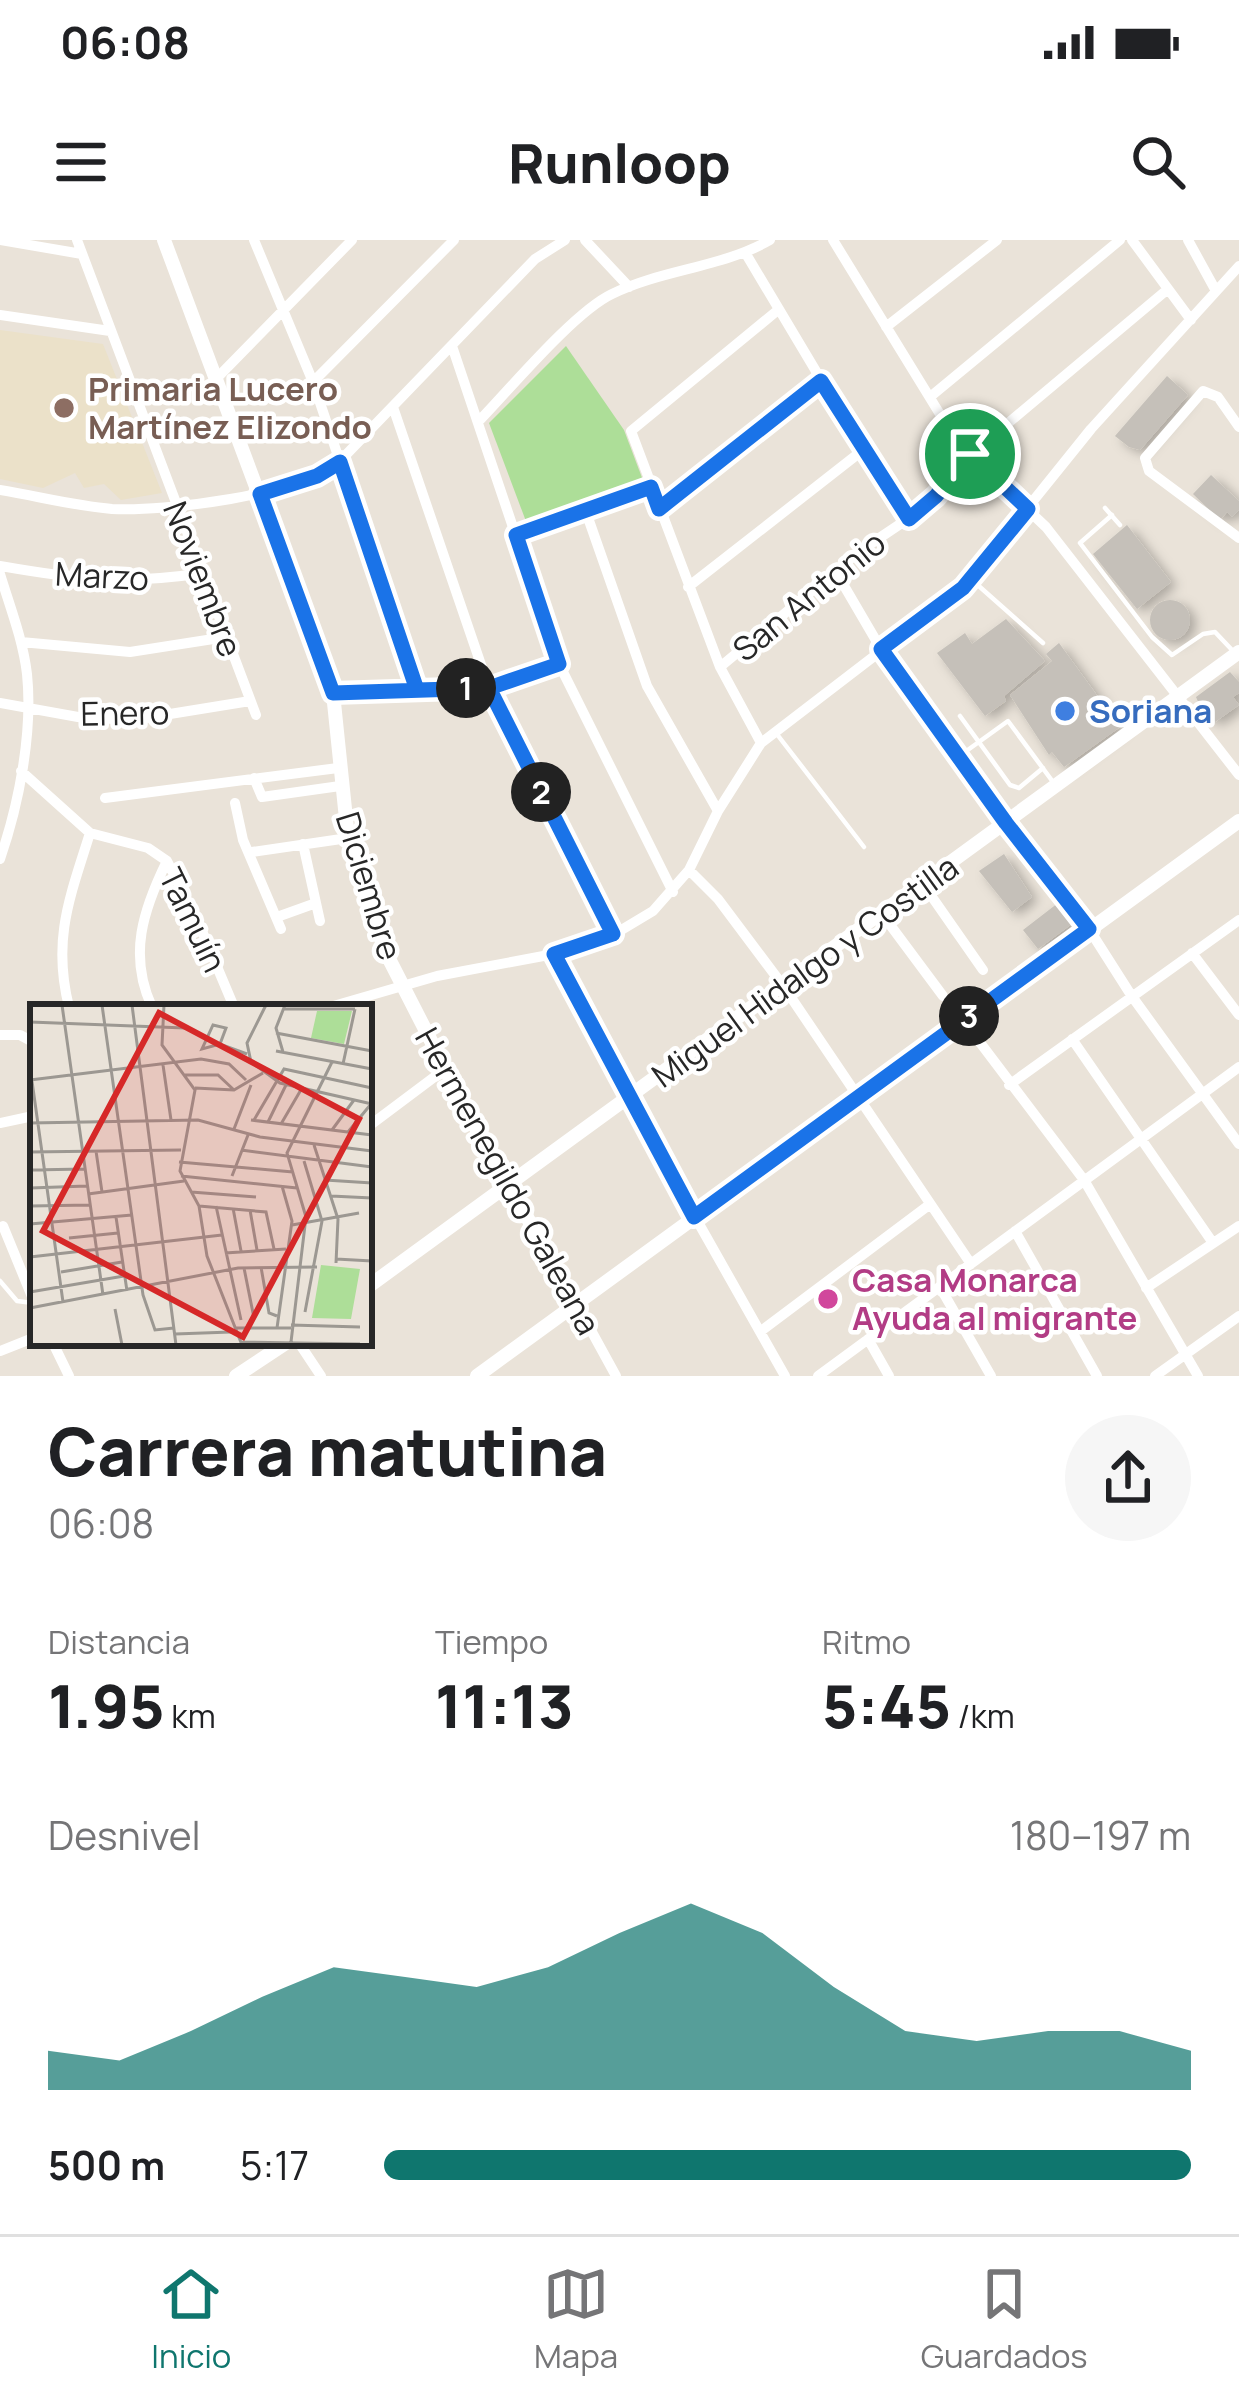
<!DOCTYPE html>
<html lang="es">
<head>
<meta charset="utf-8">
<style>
  body { margin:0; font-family:Manrope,sans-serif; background:#f6f6f6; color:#202124; height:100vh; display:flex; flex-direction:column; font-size:45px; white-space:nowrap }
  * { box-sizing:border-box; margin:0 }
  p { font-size:39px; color:#757577 }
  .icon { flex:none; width:66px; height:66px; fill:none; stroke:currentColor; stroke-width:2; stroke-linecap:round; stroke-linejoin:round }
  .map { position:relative; height:1136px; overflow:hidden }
  .side { display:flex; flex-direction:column; background:#fff; flex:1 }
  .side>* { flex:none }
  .pin { position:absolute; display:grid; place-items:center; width:102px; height:102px; color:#fff; margin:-51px; border:6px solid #fff; border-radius:50%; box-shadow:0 3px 12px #0007 }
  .km { position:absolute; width:60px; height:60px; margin:-30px; border-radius:50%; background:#222; color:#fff; font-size:33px; line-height:60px; text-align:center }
  .round { display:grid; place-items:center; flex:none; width:126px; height:126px; border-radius:63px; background:#f6f6f6 }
  .headline { display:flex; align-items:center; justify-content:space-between; height:204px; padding:0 48px }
  h1 { font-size:66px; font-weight:800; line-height:90px }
  .stats { display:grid; grid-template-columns:repeat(3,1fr); gap:18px; height:204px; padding:12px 48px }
  .stats div { display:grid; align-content:center }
  .stats b { font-size:60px; font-weight:800 }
  .stats small { font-size:33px; font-weight:400 }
  .stats p { font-size:33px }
  .chart { height:336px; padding:24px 48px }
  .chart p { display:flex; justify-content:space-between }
  .chart svg { width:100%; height:216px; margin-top:12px; fill:#0f766e; opacity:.7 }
  ul { padding:0 48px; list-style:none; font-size:39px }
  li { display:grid; grid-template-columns:192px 144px 1fr; align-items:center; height:90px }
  li i { height:30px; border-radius:15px; background:#0f766e }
  .status { display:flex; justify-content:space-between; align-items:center; height:84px; padding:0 60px; background:#fff; direction:ltr }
  .status svg { height:33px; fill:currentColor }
  header { display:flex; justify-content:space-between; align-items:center; height:156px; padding:0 48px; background:#fff; font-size:54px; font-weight:800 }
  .dock { display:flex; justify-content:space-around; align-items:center; height:168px; border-top:3px solid #e0e0e0; background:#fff; font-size:33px; color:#757577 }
  .dock a { display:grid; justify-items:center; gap:6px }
  .dock .active { color:#0f766e }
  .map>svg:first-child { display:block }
  .education { fill:#ebe1c9 }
  .green { fill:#adde98 }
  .building { fill:#c5c0b9; filter:url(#shadow) }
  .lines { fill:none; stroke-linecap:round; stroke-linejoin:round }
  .lane { stroke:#fff; stroke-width:4.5 }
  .street { stroke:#fff; stroke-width:10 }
  .secondary { stroke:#fff; stroke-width:14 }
  .route-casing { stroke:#fff; stroke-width:24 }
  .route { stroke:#1a73e8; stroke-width:15 }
  .education-dot { fill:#8d6e63; stroke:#fff; stroke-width:4.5 }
  .shop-dot { fill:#3f7fe0; stroke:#fff; stroke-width:4.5 }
  .hotel-dot { fill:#d1479c; stroke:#fff; stroke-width:4.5 }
  .labels { text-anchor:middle; stroke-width:9; stroke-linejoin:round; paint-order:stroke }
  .education-label { font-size:33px; font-weight:bold; fill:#785e54; stroke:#fff; text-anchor:start }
  .street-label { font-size:33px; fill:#272727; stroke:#fff }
  .shop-label { font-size:33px; font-weight:bold; fill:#366cbe; stroke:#fff; text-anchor:start }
  .hotel-label { font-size:33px; font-weight:bold; fill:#b23c85; stroke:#fff; text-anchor:start }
  .inset-road { fill:none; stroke:#9c9892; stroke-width:3 }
  .view { fill:#d62828; fill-opacity:0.15; stroke:#d62828; stroke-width:6 }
  .inset-edge { fill:none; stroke:#272727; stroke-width:6 }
</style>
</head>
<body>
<div class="status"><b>06:08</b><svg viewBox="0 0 49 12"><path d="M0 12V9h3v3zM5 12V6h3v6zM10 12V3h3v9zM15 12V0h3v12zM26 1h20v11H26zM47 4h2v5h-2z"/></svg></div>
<header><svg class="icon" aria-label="menu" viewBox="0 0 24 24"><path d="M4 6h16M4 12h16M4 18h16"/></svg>Runloop<svg class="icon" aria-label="search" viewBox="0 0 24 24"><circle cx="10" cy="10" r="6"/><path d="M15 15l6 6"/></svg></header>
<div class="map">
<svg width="1239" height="1136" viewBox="0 0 1239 1136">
  <defs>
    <filter id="shadow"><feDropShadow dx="6" dy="4" stdDeviation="6" flood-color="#0004"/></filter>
  </defs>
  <rect width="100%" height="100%" fill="#eae3d9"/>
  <path class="education" d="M 0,90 L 103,104 L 162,253 L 121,260 L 104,244 L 84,248 L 75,233 L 43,248 L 0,239 Z"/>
  <path class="green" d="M 566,106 L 624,190 L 644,243 L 527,284 L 489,183 Z"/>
  <path class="building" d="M 1167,136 L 1188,155 L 1140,210 L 1129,207 L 1115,196 Z
    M 1211,235 L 1239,261 L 1239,270 L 1232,277 L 1227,272 L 1220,280 L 1193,254 Z
    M 1127,285 L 1171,342 L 1137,369 L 1093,314 Z
    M1150 380a20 20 0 1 1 40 0a20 20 0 1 1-40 0Z
    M 1006,379 L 1045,421 L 1004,456 L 1006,461 L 985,476 L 937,413 L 965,393 L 972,404 Z
    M 1059,403 L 1120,487 L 1064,527 L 1052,512 L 1049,515 L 1010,455 L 1052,421 L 1046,414 Z
    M 1230,432 L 1239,442 L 1239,453 L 1233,457 L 1239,465 L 1215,482 L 1209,475 L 1205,478 L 1196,457 Z
    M 1004,614 L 1032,657 L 1012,672 L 979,631 Z
    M 1058,663 L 1073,683 L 1038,709 L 1023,690 Z"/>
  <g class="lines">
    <path class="lane" d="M 1105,268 L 1120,285
      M 1112,275 L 1080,303 L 1152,397 L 1172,415 L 1203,394 L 1215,392 L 1233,411
      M 972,340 L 1043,403
      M 960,476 L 1010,545 L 1019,548 L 1043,528
      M 776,493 L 864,607
      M 958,517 L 1008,481 L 1053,542
      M 0,1041 L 17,1061 L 33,1063"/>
    <path class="street" d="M 0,0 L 82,14
      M 77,0 L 256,475
      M 254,0 L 313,142 L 417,450
      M 585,0 L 629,47
      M 833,0 L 946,184 L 970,215 L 1046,287 L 1239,535
      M 1132,0 L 1191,80
      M 1188,0 L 1216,51
      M 746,14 L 863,210 L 909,279
      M 0,75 L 110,91
      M 886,87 L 997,0
      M 452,106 L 559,424 L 673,652
      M 216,139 L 352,0
      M 313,142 L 454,0
      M 930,157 L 1120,0
      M 393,167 L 489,448 L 613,695
      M 478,182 C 510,149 574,72 612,54 C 663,29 721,28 770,0
      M 1239,187 L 1218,157 L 1203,151 L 1145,218 L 1149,231 L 1239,298
      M 0,250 C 37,256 75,266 112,269 C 164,272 300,255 339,222 L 535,19 L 565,0
      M 659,270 L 821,141
      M 586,272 L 647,446 L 718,571
      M 516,294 L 651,247
      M 0,326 C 80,340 122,345 204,333
      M 836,332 L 881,409 L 1006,583 L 1082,678 L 1131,755 L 1239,904
      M 0,334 C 10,367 23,400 27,434 C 33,492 19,564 0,619
      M 688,347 L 863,210
      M 21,402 L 130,412 L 226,397
      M 720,427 L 860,311 L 924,268 L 970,215 L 1168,49
      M 333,453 L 489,448 L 559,424
      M 0,463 L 78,477 L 133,480 L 250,461
      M 761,503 L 720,427 L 631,191 L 778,70
      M 21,531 L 90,593 L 148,608 L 167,621 L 199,684 L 234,767
      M 254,538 L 262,557 L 340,546
      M 105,558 L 338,528
      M 235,563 L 243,600 L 281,689
      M 303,604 L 320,681
      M 252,612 L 348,598
      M 689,630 L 718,659 L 784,747 L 971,1024
      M 923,644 L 983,730
      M 882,674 L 943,756
      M 277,677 L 316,663
      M 1192,713 L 1239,775
      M 554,714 L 629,860 L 785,1136
      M 69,767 C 52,699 70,657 90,593
      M 152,767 C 128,715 143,670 167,621
      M 330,767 L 437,736 L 554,714 L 613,695 L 653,671 L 689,630 L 718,571 L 761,503 L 963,348 L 1091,189 L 1239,26
      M 963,780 L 1084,940 L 1198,1136
      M 0,795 L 20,795 L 33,802
      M 1072,799 L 1213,1003
      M 1009,845 L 1239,680
      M 0,883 L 33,876
      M 369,886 L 445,829
      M 3,986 L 33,1059
      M 1015,991 L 1097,1136
      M 940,1047 L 991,1136
      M 1146,1048 L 1239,986
      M 576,1063 L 616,1136
      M 761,1091 L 929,965
      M 868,1099 L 889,1136
      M 53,1103 L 69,1136
      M 299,1103 L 321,1136
      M 0,1111 L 33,1098
      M 818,1136 L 1239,827
      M 1155,1136 L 1239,1076"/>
    <path class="secondary" d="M 164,0 L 333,453 L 348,598 L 385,711 L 472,881 L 576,1063
      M 369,1046 L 1239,412
      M 236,1136 L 286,1103
      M 477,1136 L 1239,581"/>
  </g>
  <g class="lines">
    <g class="route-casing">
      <path id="route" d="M 970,214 L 936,256 L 909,279 L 821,141 L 659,269 L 651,247 L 516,295 L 559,424 L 489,448 L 417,450 L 340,222 L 317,236 L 260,254 L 333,453 L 489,448 L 613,694 L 554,714 L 694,977 L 1089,689 L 1006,583 L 881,409 L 963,348 L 1028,269 L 970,214"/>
    </g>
    <use href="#route" class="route"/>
  </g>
  <circle class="education-dot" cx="64" cy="168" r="12"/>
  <circle class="shop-dot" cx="1065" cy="471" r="12"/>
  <circle class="hotel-dot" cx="828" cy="1059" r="12"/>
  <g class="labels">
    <g class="education-label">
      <text x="88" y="161">Primaria Lucero<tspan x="88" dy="38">Martínez Elizondo</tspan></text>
    </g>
    <g class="street-label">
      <text transform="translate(102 336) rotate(3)" y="12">Marzo</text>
      <text transform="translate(203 339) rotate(69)" y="12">Noviembre</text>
      <text transform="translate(809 356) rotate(-39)" y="12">San Antonio</text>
      <text transform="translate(125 473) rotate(-1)" y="12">Enero</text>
      <text transform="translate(369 646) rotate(73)" y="12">Diciembre</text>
      <text transform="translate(193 680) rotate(64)" y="12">Tamuín</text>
      <text transform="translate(805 731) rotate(-36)" y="12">Miguel Hidalgo y Costilla</text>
      <text transform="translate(508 941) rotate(61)" y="12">Hermenegildo Galeana</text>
    </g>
    <g class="shop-label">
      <text x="1089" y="483">Soriana</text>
    </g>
    <g class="hotel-label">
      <text x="852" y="1052">Casa Monarca<tspan x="852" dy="38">Ayuda al migrante</tspan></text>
    </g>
  </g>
  <g transform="translate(30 764)">
    <rect width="342" height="342" fill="#eae3d9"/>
    <path d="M 287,7 L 322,7 L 314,40 L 281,34 ZM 291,261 L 330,265 L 321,315 L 282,314 Z" fill="#adde98"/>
    <path class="inset-road" d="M 32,1 L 73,291M 72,1 L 113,291 L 125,326 L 144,324M 102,1 L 146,341M 134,1 L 132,41 L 165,86 L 150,167 L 169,202 L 177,252 L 212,341M 236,1 L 217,39 L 221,58 L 250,79 L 342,100M 254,5 L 325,5M 0,18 L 155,24M 246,29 L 342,47M 190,40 L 196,24 L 183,21 L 172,45 L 190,40 L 217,50M 246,47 L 342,65M 253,48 L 246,24 L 255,1M 313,60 L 325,5M 133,61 L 141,116M 0,63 L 33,298M 155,71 L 188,71 L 204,86M 0,76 L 171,55 L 199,60 L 216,76M 165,84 L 204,86 L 233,69M 221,116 L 342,131M 224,116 L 254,65 L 342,84M 238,118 L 256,81M 0,119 L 168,116 L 230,133 L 342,147M 251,120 L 272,84M 204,125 L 221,81M 302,126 L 324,96M 318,128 L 341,100M 284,141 L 308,215 L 306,259M 211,146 L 342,163M 66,147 L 72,188M 0,148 L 151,146M 274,157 L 292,217 L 275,308M 149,158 L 263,168M 0,166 L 55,165M 151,172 L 267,184M 202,172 L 218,131M 295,176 L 342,179M 0,184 L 57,182M 161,188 L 226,193M 58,190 L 154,177M 301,192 L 342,194M 0,202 L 60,201M 169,202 L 236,208 L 244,245M 186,202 L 211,316M 203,204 L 211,247M 220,206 L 227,246M 86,213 L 97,287M 0,220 L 102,211M 262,221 L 329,209M 39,234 L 88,229M 195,249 L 256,245M 0,253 L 192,231M 306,255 L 342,257M 231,263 L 239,309 L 247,312M 214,264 L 224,314M 31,268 L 92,258M 0,288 L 94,272M 0,304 L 208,264 L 287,263M 85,305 L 92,341M 261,321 L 330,323M 206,324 L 261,324M 247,324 L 262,217 L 252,182M 145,330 L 201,328M 211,338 L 330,340M 261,338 L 276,213 L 257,149 L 302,58"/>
    <path class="view" d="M 129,9 L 329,115 L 213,333 L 13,227 Z"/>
    <rect width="342" height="342" class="inset-edge"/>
  </g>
</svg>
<div class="pin" style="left:970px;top:214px;background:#1e9e55"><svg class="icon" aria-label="arrive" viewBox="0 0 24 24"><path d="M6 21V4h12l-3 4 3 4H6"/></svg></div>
<b class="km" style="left:466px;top:448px">1</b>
<b class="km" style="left:541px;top:552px">2</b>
<b class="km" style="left:969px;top:776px">3</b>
</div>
<section class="side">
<div class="headline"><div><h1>Carrera matutina</h1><p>06:08</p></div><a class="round"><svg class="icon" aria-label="share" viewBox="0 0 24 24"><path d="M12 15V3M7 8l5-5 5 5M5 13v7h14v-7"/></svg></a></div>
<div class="stats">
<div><p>Distancia</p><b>1.95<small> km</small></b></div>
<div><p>Tiempo</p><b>11:13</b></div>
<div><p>Ritmo</p><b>5:45<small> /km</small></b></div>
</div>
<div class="chart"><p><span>Desnivel</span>180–197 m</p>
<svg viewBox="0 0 160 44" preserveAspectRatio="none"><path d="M0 44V36L10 38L20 32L30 25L40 19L50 21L60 23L70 19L80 12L90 6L100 12L110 23L120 32L130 34L140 32L150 32L160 36V44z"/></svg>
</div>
<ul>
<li><b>500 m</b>5:17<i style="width:100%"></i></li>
</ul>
</section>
<nav class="dock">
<a class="active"><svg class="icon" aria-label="home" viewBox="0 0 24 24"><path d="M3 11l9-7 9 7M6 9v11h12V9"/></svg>Inicio</a>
<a><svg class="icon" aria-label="map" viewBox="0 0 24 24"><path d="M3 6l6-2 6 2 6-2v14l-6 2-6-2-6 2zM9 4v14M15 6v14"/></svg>Mapa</a>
<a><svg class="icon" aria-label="saved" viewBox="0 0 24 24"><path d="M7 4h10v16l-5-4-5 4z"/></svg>Guardados</a>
</nav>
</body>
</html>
